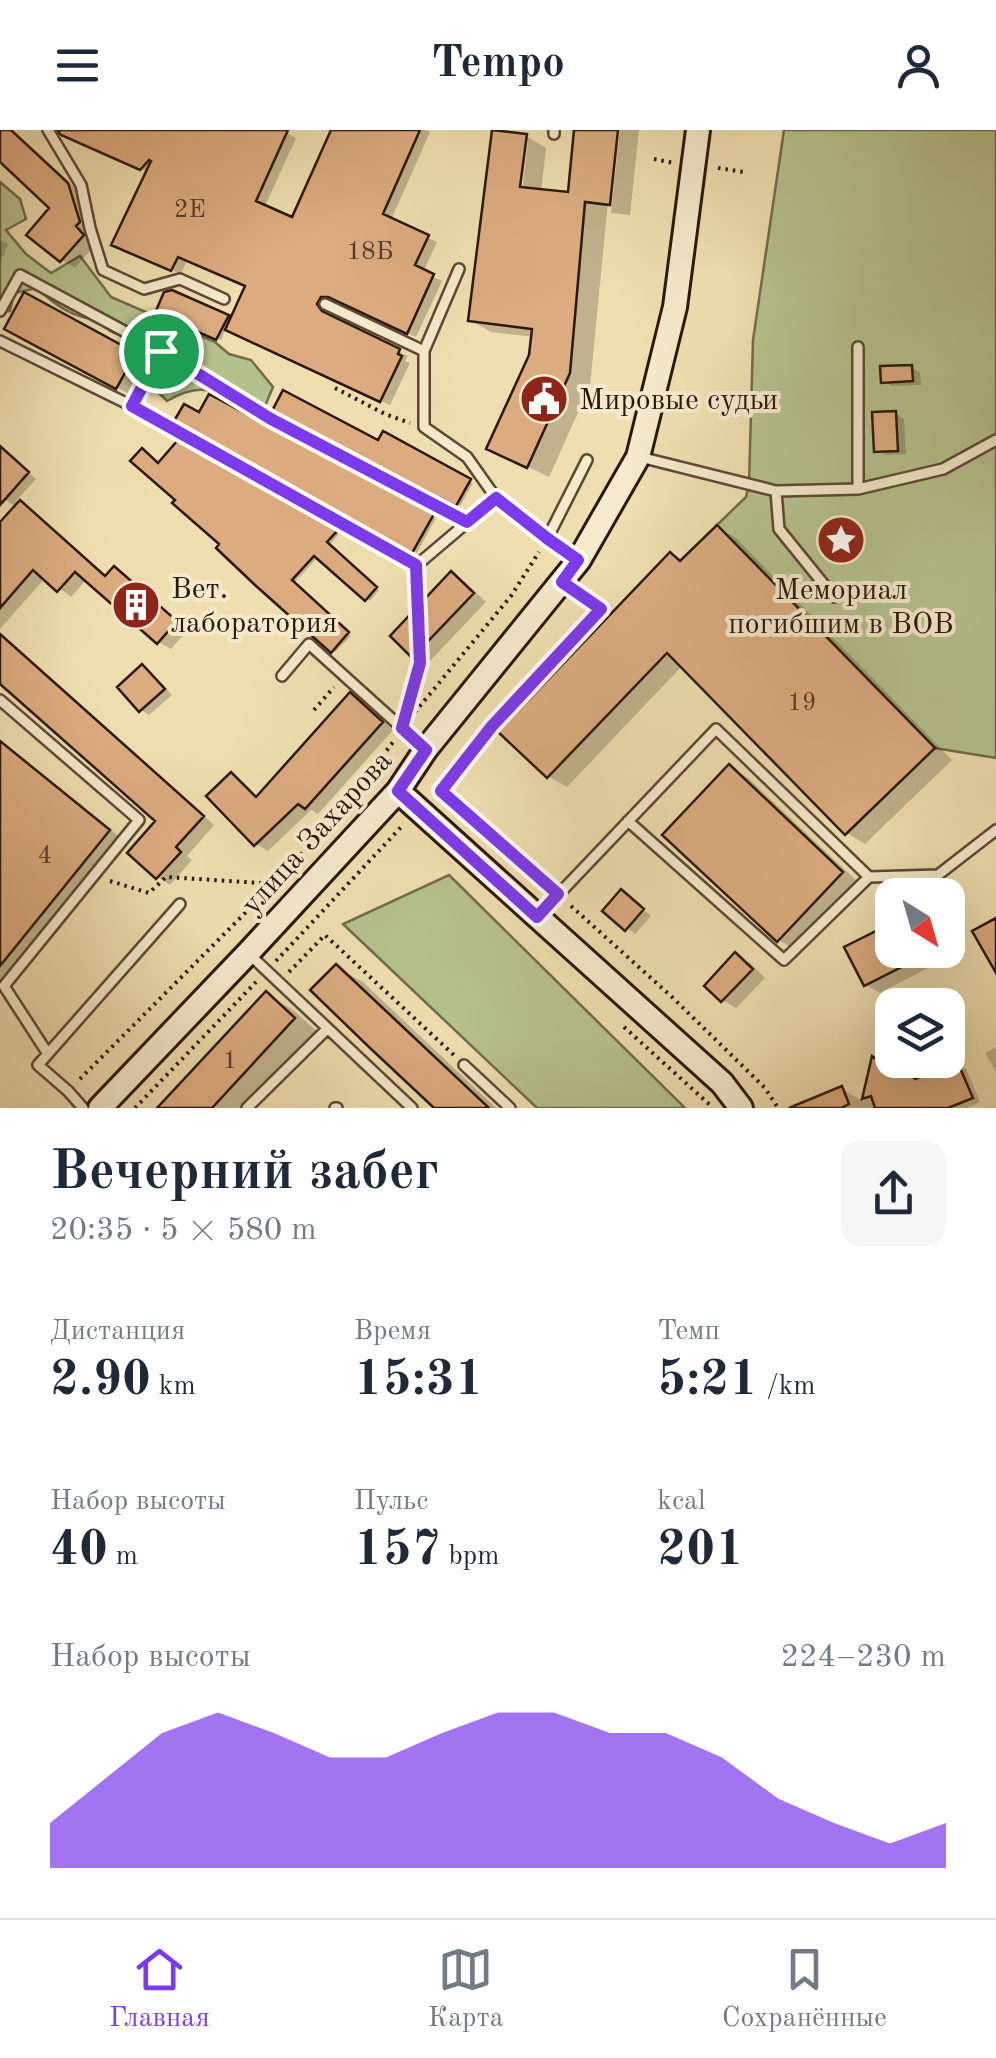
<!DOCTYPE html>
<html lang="ru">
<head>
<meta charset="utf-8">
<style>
  body { margin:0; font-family:"Old Standard TT",serif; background:#f6f6f7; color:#1f2937; height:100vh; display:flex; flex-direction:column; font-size:38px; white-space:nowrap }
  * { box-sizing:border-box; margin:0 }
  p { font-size:32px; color:#747a83 }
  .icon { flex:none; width:55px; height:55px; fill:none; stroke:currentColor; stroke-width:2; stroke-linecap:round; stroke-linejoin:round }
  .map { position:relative; height:978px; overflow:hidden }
  .details { display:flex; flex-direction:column; background:#fff; flex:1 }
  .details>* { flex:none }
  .needle { width:65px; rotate:143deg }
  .buttons { position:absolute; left:875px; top:748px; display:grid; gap:20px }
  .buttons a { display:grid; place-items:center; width:90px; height:90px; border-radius:20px; background:#fff; box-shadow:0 10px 40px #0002; font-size:50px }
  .pin { position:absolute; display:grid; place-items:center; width:85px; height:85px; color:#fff; margin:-42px; border:5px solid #fff; border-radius:50%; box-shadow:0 2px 10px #0007 }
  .round { display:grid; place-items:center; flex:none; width:105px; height:105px; border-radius:20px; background:#f6f6f7 }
  .head { display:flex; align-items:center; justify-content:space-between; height:170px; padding:0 50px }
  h1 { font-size:55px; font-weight:700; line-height:75px }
  .stats { display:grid; grid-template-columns:repeat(3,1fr); gap:15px; height:170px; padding:10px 50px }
  .stats div { display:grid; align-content:center }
  .stats b { font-size:50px; font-weight:700 }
  .stats small { font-size:28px; font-weight:400 }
  .stats p { font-size:28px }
  .chart { height:280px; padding:20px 50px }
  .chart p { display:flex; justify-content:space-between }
  .chart svg { width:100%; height:180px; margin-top:10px; fill:#7c3aed; opacity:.7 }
  header { display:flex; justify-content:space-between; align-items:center; height:130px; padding:0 50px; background:#fff; font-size:45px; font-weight:700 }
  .dock { display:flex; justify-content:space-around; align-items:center; height:140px; border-top:2px solid #e0e1e3; background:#fff; font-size:28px; color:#747a83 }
  .dock a { display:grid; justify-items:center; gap:5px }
  .dock .active { color:#7c3aed }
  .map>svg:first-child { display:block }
  .green { fill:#b6c28d; stroke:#706c4c; stroke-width:2.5 }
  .shadow { fill:#0003; fill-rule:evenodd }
  .building { fill:#dcac80; stroke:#2a160a; stroke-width:2.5 }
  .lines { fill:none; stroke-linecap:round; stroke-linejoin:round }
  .lane-casing { stroke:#5b4834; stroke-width:14 }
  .secondary-casing { stroke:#2a160a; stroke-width:28 }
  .path { stroke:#2a160a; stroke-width:4; stroke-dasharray:2.5 5; stroke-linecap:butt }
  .lane { stroke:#f5eacc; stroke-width:9 }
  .secondary { stroke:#f5eacc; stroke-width:22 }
  .route-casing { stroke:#fff; stroke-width:20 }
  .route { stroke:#7c3aed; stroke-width:12 }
  .labels { text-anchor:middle; stroke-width:8; stroke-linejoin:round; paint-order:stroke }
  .number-label { font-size:25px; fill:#563c28 }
  .poi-label { font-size:30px; fill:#2a160a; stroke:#f5eacc; text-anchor:start }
  .street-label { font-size:30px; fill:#2a160a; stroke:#f5eacc }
</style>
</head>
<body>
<header><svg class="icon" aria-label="menu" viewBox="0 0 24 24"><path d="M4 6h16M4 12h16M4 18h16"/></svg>Tempo<svg class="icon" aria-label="person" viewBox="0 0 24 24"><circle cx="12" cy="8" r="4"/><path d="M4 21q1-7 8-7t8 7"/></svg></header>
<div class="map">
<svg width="996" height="978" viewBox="0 0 996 978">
  <rect width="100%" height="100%" fill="#efdfb0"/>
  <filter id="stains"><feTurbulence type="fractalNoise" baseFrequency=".002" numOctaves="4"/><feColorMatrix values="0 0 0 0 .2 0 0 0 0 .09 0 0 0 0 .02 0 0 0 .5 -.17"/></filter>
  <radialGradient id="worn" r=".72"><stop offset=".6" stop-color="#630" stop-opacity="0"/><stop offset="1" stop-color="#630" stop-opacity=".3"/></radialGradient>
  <path class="green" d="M 784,0 L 996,0 L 996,628 L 935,618 L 717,395 L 746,367 L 749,354 L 753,210 Z
    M 0,52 L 20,69 L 26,89 L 6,100 L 26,124 L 51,143 L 80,126 L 111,167 L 215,212 L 229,224 L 251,230 L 273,257 L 260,288 C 224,267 208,246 167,271 L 160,264 L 134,211 L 110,201 L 100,190 C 74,189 55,175 37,158 L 14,163 L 10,181 L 0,182 Z
    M 449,745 L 685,978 L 537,978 L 343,794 Z"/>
  <path class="shadow" d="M 0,0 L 13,0 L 81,63 L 96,114 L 75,138 L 62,130 L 30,104 L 52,78 L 0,29 Z
    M 78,0 L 281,0 L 296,8 L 264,78 L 293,91 L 334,0 L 426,0 L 430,2 L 391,90 L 437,112 L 423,142 L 442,151 L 416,207 L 340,170 L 331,171 L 326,177 L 326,185 L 408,226 L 405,231 L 410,233 L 390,275 L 227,197 L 221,210 L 158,182 L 228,187 L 232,190 L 247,156 L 187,130 L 181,144 L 123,119 L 148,42 L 83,14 Z
    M 577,0 L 615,0 L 590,256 L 549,347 L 490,318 L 531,225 L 534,207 L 491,202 L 470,190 L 494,2 L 526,6 L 546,18 L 541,62 L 570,65 ZM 523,12 L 528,12 L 521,69 L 516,69 Z
    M 620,0 L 639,0 L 630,85 L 611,83 Z
    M 0,110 L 8,114 L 0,133 Z
    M 25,166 L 148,233 L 131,265 L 7,198 Z
    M 912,238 L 920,243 L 921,255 L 892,256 L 884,251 Z
    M 210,267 L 436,388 L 417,423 L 178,290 L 200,286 Z
    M 275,280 L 379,314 L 384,305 L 473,353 L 460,376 Z
    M 896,284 L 904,289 L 906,324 L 886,325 L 877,320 Z
    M 177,314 L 339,404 L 329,416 L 379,460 L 370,471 L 319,426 L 294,453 L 351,506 L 335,522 L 178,370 L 159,335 Z
    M 5,323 L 36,349 L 16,371 L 33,380 L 107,447 L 114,439 L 127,446 L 188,500 L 171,519 L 159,512 L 87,449 L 71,467 L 45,448 L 0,499 L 0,413 L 17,378 L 0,366 L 0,329 Z
    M 717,398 L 736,408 L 952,630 L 865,714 L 847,703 L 683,535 L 567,657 L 548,646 L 671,425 L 682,432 Z
    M 451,444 L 465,452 L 486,472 L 428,533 L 414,525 Z
    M 0,503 L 214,695 L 187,726 L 192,730 L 170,755 L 158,747 L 130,723 L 159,691 L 0,551 Z
    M 143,537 L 151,542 L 172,565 L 149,585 L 141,580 Z
    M 350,565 L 362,572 L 393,600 L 318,684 L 311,680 L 268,721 L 256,714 L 231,645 L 243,652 L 259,668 Z
    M 0,611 L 121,708 L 0,859 Z
    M 729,637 L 748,648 L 860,754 L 797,821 L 779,810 L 666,704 Z
    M 622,762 L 651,786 L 635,804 L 605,780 Z
    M 892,796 L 892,820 L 938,820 L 943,830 L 880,863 L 866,855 L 848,819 Z
    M 736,825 L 750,833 L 765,848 L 736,878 L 722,870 Z
    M 336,837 L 363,852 L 496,978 L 438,978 L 313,860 Z
    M 266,864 L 293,880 L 321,905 L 253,978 L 161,978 Z
    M 996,917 L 996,942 L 985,923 Z
    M 874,930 L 888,939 L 893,930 L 896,930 L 918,950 L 957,934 L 966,939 L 980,972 L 967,978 L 799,978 L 842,959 L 864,972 Z"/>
  <path class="building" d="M 0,0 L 11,0 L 68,53 L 80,92 L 76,96 L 84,105 L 60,132 L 26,105 L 49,78 L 0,32 Z
    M 57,0 L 288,0 L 256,71 L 292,87 L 331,0 L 420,0 L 383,84 L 429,105 L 415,135 L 434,144 L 407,204 L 328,167 L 321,167 L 317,174 L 322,181 L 400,219 L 398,224 L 402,226 L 380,272 L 225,200 L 245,156 L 178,127 L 171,141 L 111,115 L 151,31 L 149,30 L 140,40 L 61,5 Z
    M 492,0 L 527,4 L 520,57 L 568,62 L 574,0 L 618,0 L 610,75 L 585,72 L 570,243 L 527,338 L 486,319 L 529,225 L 532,199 L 468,191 Z
    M 172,160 L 229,185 L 216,210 L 155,183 L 164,162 Z
    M 24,162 L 136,223 L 116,259 L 4,199 Z
    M 912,235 L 913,251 L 881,253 L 880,236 Z
    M 283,260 L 378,310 L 383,301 L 471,349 L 456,376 L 272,281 Z
    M 209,264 L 434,384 L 412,423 L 174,291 L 184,274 L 199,282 Z
    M 896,281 L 898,321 L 874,322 L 872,282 Z
    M 177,311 L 338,400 L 327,412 L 377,457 L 365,471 L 314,426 L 292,450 L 349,502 L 331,523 L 255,455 L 216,418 L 219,414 L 172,373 L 175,370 L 130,331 L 142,318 L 158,333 Z
    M 0,316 L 29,342 L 0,375 Z
    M 20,370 L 105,446 L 114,436 L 177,491 L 157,514 L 75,442 L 57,462 L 33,440 L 0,478 L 0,392 Z
    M 717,395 L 935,618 L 845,705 L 667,523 L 547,648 L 498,602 L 670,422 L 680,431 Z
    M 451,441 L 474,463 L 412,528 L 390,506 Z
    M 0,504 L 204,686 L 176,717 L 181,722 L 156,749 L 127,723 L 155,691 L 0,554 Z
    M 142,534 L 165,559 L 139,582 L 117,557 Z
    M 350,562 L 383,592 L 305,679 L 298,674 L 254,716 L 206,666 L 231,642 L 256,667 Z
    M 0,611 L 110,700 L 0,836 Z
    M 729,634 L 843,742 L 777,812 L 662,705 Z
    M 621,759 L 644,779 L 625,801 L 602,781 Z
    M 996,788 L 996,843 L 972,801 Z
    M 892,793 L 892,820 L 935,820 L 864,856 L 844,817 Z
    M 735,822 L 753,839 L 721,872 L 704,856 Z
    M 336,834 L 489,978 L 434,978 L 370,918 L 310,860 Z
    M 266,861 L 295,888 L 212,978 L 157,978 Z
    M 892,925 L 892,930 L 897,930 L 915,949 L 957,931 L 973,968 L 948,978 L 875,978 L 871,966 L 862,969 L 872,926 L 886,937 Z
    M 842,956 L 849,974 L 841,978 L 789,978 Z"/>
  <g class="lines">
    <g class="lane-casing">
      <path id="lane" d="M 48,0 L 81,55 L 90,98 L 103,140 L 144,159 L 180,149 L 224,169
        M 554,4 L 554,0
        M 459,139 L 424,221 L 424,297 L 467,327 L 496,368
        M 325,174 L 424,221
        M 0,181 L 20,145 L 161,221 L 132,276 L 0,211
        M 271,289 L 467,392
        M 163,294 L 417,435 L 496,368 L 547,409 L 579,430
        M 640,327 L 776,361 L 858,359 L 943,339 L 996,310
        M 858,359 L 858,217
        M 776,361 L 779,399 L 834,467
        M 547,409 L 587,330
        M 564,454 L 601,479
        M 282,546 L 309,514 L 424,618
        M 0,570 L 139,690 L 4,856 L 48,924
        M 628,691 L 784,830 L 869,747
        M 539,785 L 716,599 L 869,747 L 938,745 L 996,700
        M 250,825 L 412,978
        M 464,935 L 510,978
        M 83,978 L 68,961 L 38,935 L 180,774
        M 247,978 L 327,899
        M 335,978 L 337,978"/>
    </g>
    <g class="secondary-casing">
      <path id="secondary" d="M 398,661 L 722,953 L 741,978
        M 100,978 L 248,823 L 398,661 L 426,619 L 579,430 L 638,327 L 675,177 L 698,0"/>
    </g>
    <path class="path" d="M 654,29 L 674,33
      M 718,38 L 744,42
      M 173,229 L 259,282
      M 335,258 L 385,284 L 410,293
      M 314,580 L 334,557
      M 406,584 L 420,533 L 417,450
      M 410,588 L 511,466 L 539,422
      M 110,751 L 149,763 L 166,747 L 261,753 L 271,757
      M 549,756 L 441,661 L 492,597 L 590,490
      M 571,776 L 672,867 L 765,958 L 778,978
      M 276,831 L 403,695
      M 289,842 L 325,805 L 456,927
      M 624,897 L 710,975
      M 80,949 L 271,757 L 341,682 L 393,612
      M 135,978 L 256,852"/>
    <use href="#lane" class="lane"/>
    <use href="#secondary" class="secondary"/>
  </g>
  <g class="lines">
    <g class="route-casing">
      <path id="route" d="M 161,221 L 271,289 L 467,392 L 496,368 L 548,409 L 578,430 L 562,452 L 601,479 L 492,596 L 441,661 L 558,764 L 537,787 L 398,661 L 426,620 L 402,598 L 420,533 L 416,435 L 132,276 Z"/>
    </g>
    <use href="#route" class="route"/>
  </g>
  <defs>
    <g id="civic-disc" transform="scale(2.5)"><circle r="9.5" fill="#8f2418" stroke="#f5eacc"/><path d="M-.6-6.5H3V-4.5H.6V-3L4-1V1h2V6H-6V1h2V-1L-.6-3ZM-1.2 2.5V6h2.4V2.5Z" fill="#fff"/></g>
    <g id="sight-disc" transform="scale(2.5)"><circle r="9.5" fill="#8f2418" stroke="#f5eacc"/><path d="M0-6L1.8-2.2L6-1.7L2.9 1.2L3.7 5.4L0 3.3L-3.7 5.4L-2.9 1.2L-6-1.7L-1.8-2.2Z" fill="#fff"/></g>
    <g id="building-disc" transform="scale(2.5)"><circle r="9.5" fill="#8f2418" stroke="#f5eacc"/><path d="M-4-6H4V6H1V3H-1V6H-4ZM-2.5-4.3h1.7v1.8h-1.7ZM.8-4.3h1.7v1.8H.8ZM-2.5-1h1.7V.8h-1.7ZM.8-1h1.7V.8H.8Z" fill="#fff"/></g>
  </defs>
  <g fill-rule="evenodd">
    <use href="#civic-disc" x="544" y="269"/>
    <use href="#sight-disc" x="841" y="410"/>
    <use href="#building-disc" x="136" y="475"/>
  </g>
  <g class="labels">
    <g class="number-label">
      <text x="190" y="87">2Е</text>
      <text x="370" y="129">18Б</text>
      <text x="802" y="580">19</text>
      <text x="45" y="733">4</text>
      <text x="230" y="938">1</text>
    </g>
    <g class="poi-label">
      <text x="579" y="279">Мировые судьи</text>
      <text x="171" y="468">Вет.<tspan x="171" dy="34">лаборатория</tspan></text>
      <text x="841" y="469" text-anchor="middle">Мемориал<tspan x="841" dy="34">погибшим в ВОВ</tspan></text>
    </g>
    <g class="street-label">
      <text transform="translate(316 702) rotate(-48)" y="10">улица Захарова</text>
    </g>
  </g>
  <rect width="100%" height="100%" filter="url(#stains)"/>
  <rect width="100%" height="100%" fill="url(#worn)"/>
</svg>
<div class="buttons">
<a><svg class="needle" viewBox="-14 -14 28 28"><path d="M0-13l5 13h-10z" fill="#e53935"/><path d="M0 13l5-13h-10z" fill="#747a83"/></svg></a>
<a><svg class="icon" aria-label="layers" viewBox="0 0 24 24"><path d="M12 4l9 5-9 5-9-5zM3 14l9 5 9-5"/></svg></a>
</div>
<div class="pin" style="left:161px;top:221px;background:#1e9e55"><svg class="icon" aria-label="arrive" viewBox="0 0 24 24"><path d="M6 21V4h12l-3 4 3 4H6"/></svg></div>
</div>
<section class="details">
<div class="head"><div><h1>Вечерний забег</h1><p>20:35 · 5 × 580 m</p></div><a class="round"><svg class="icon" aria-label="share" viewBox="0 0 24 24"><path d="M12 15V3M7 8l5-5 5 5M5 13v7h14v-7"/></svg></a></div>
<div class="stats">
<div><p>Дистанция</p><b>2.90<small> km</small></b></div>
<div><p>Время</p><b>15:31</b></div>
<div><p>Темп</p><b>5:21<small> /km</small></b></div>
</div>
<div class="stats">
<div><p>Набор высоты</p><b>40<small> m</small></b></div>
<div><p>Пульс</p><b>157<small> bpm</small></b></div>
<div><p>kcal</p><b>201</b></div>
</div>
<div class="chart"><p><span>Набор высоты</span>224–230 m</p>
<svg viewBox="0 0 160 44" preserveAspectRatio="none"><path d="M0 44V33L10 22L20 11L30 6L40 11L50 17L60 17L70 11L80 6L90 6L100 11L110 11L120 17L130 27L140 33L150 38L160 33V44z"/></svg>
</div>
</section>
<nav class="dock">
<a class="active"><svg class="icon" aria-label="home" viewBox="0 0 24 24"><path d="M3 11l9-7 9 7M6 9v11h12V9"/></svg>Главная</a>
<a><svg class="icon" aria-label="map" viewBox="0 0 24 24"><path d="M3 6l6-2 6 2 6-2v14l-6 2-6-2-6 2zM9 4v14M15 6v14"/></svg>Карта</a>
<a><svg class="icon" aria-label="saved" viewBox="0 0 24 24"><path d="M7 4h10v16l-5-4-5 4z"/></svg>Сохранённые</a>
</nav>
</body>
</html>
